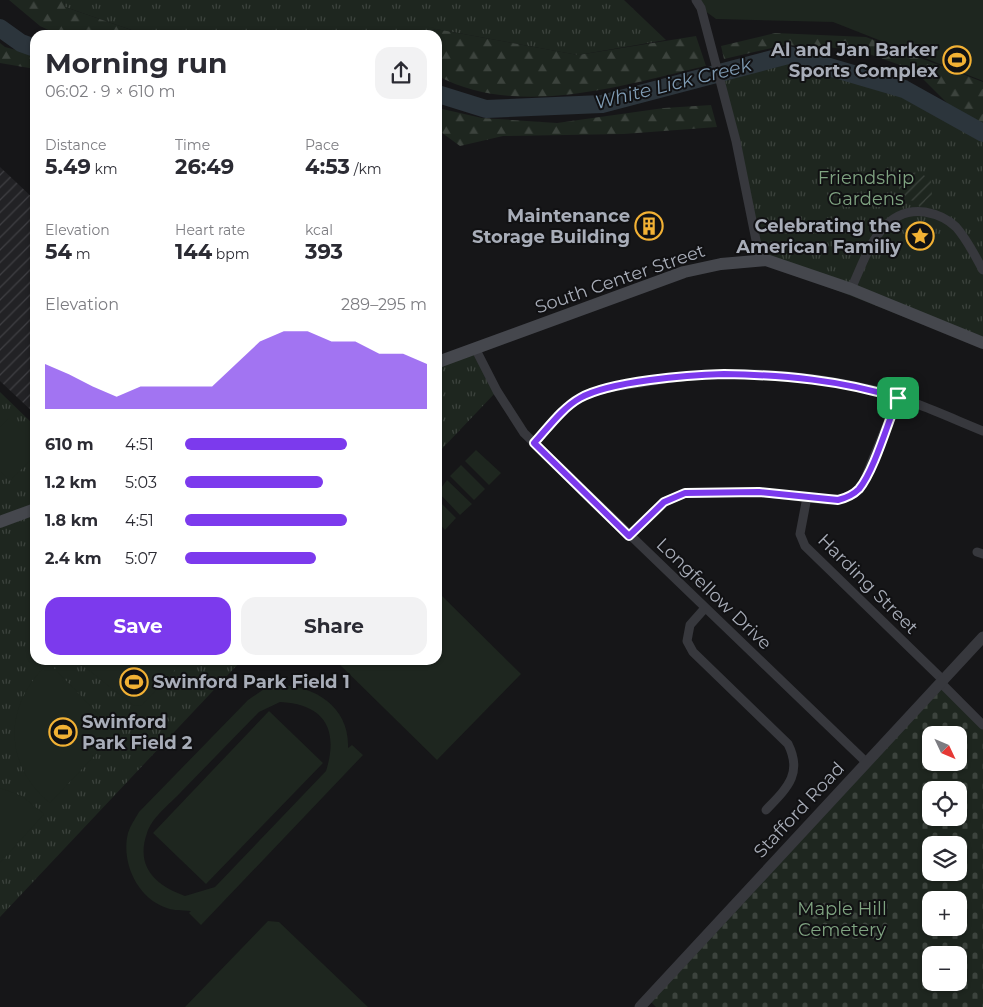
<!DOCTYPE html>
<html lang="en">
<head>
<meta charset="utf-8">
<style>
  body { margin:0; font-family:Montserrat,sans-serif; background:#f2f2f3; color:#2b2b33; height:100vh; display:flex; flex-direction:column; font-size:19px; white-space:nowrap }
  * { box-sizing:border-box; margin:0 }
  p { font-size:16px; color:#7c7c81 }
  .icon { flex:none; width:28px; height:28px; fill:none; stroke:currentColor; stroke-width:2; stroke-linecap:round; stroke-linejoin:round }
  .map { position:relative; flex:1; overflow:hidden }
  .drawer { position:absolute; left:30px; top:30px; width:412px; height:635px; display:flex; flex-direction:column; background:#fff; border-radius:15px; box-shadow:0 1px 4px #0004 }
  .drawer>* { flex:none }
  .needle { width:32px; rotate:134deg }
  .fabs { position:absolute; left:922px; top:726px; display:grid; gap:10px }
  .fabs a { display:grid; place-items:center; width:45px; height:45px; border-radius:10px; background:#fff; box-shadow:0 1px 4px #0004; font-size:25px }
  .pin { position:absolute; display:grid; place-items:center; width:42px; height:42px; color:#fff; margin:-21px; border-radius:10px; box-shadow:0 2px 8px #0006 }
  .round { display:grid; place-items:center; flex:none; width:52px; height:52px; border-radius:15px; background:#f2f2f3 }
  .overview { display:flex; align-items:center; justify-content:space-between; height:85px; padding:0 15px }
  h1 { font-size:28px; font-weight:700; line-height:38px }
  .metrics { display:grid; grid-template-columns:repeat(3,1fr); gap:8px; height:85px; padding:5px 15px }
  .metrics div { display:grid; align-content:center }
  .metrics b { font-size:21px; font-weight:700 }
  .metrics small { font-size:14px; font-weight:400 }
  .metrics p { font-size:14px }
  .chart { height:140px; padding:10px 15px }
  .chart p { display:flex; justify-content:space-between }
  .chart svg { width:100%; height:90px; margin-top:5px; fill:#7c3aed; opacity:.7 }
  .button { display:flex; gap:10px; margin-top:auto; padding:10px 15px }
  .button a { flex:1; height:58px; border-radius:15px; background:#7c3aed; color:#fff; font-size:20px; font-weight:700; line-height:58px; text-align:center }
  .button a+a { background:#f2f2f3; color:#2b2b33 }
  ul { padding:0 15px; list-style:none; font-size:16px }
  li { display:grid; grid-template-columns:80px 60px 1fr; align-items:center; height:38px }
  li i { height:12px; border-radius:6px; background:#7c3aed }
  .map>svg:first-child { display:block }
  .industrial { fill:url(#industrial-furrows) }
  .grass { fill:url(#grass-tufts) }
  .forest { fill:url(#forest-firs) }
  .cemetery { fill:url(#cemetery-stones); fill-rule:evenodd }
  .garden { fill:url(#garden-furrows) }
  .pitch { fill:#1e261f; fill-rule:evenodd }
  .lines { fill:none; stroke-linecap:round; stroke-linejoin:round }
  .river { stroke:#2c353c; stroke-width:18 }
  .minor { stroke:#37383d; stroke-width:9 }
  .tertiary { stroke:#37383d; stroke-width:11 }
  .secondary { stroke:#45474d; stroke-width:12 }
  .route-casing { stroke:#fff; stroke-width:10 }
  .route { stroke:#7c3aed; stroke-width:6 }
  .labels { text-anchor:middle; stroke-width:4; stroke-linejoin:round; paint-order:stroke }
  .poi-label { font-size:18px; font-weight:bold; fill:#a8adb8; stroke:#111113; text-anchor:end }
  .park-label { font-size:18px; fill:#7fa381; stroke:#111113 }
  .street-label { font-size:18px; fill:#a8adb8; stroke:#111113 }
  .water-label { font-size:19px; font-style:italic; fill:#7f9bb3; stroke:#111113 }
</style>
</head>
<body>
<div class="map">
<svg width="983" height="1007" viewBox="0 0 983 1007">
  <defs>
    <pattern id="industrial-furrows" width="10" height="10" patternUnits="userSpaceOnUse" patternTransform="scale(1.25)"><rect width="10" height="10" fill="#222225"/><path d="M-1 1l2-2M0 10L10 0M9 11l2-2" fill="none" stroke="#3f3f43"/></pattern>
    <pattern id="grass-tufts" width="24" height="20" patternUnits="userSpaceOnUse" patternTransform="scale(1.25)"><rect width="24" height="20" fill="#1e261f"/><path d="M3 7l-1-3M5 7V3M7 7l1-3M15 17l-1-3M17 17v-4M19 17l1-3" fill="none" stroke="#3c433d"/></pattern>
    <pattern id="forest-firs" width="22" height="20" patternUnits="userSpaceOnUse" patternTransform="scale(1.25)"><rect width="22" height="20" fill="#1e261f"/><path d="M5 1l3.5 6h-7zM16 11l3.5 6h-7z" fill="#3c433d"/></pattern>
    <pattern id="cemetery-stones" width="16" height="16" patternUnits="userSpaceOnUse" patternTransform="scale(1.25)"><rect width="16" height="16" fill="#1e261f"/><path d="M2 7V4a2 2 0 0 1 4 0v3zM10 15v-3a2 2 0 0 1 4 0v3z" fill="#3c433d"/></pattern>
    <pattern id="garden-furrows" width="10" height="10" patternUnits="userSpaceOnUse" patternTransform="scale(1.25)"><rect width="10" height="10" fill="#1e261f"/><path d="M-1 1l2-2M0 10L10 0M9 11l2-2" fill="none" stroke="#3c433d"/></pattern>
  </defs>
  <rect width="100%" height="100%" fill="#161618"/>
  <path class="industrial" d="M 0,167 L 35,200 L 35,414 L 0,381 Z"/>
  <path class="grass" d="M 64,0 L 624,0 L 666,40 L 578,55 L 436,29 L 414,35 L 146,35 L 65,7 Z
    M 793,62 L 904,89 L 983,133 L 983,348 L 760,260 L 720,81 Z
    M 475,348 L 497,391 L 438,453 L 438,362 Z
    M 0,392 L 35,426 L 35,503 L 0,517 Z
    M 35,509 L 35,660 L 242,660 L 0,917 L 0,522 Z"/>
  <path class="forest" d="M 9,0 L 64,0 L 65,7 L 146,35 L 59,35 L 40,26 Z
    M 436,29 L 578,55 L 696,36 L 706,66 C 623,85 518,119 438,76 L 438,35 L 414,35 Z
    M 775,33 L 866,37 L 983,82 L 983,134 L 967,123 L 914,70 L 855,49 L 785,45 L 724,59 L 721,46 Z
    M 0,43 L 5,47 L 35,55 L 35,69 L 0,63 Z
    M 711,105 L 717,127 L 624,134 L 503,136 L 460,146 L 438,130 L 438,108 L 482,118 L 557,123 L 664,108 Z"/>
  <path class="cemetery" d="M 941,683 L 983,724 L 983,1007 L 656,1007 L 648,999 ZM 931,735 L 959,735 L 959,762 L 931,762 ZM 931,790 L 959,790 L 959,818 L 931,818 ZM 931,845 L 959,845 L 959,872 L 931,872 ZM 931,900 L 959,900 L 959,928 L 931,928 ZM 931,955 L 959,955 L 959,982 L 931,982 Z"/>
  <path class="garden" d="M 912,172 L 922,174 L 931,180 L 932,195 L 925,201 L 925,207 L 919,207 L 918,202 C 904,198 904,203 898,186 L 902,176 Z"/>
  <path class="pitch" d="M 696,0 L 983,0 L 983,81 L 833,22 L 716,19 L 701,8 Z
    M 9,418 L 35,444 L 35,455 L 10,481 L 0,471 L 0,427 Z
    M 476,450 L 501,473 L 489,485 L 465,461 Z
    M 461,465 L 485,489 L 474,500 L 450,476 Z
    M 447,480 L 472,504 L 460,515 L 438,492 Z
    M 438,500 L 456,518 L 445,530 L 438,522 Z
    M 438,592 L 521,674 L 437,760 L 335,660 L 438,660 Z
    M 76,660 L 184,660 L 142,705 L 134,706 Z
    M 49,663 L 112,728 L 112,737 L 50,803 C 2,764 4,703 49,663 Z
    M 280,685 C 316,686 350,708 348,748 L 352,745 L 363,755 L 201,925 L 189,913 L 191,911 C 181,910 173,911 164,907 C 136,896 121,861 128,833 C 130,826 135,819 139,812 L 248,700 L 264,689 ZM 280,702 C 325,704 339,730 326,771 L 215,887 L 185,896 C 156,886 135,867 147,833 C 152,817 170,804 181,792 C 207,765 233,739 259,712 Z
    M 269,711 L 323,763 L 206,884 L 153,833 Z
    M 0,788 L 22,796 L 44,814 L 0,863 Z
    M 268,921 L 279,922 L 368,1007 L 185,1007 Z"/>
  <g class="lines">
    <path class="river" d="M 0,28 L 21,43 L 35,48
      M 438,94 L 486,109 L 602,104 L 788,55 L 904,89 L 983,133"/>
    <path class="minor" d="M 696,0 L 701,8 L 736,141 L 760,260
      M 851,289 C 866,257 880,206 925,212 C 936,214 948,219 956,227 C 967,239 975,256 983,270
      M 475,348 L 497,391 L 524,433 L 867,763
      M 534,443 C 548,428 562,409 580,398 C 599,387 624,386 646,382 C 719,369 796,372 869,389 C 908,398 946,416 983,431
      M 807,497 L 800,534 L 805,546 L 943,680
      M 629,536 L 664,502 L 685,493 L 759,492 L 827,500 L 846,498 L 854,494 L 864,481 L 898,398
      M 977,552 L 983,554
      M 705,608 L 690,625 L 687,641 L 693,652 L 788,744 C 803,774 787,788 766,810
      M 941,683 L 983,725"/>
    <path class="tertiary" d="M 640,1007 L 983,637"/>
    <path class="secondary" d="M 438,362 L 684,272 L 721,264 L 766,260 L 851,289 L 983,343
      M 0,522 L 35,509"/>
  </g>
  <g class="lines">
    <g class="route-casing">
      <path id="route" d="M 724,374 C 784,375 841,380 898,398 C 888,422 874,471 859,489 C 853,495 846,498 838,500 L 759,492 L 685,493 L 664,502 L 629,536 L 534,443 C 548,428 562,408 580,398 C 610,381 689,375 724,374 Z"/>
    </g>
    <use href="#route" class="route"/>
  </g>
  <defs>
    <g id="stadium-ring" transform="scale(1.4375)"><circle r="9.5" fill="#111113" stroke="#f2b134" stroke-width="1.5"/><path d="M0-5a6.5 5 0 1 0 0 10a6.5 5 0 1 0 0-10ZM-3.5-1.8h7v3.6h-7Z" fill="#f2b134"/></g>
    <g id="building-ring" transform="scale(1.4375)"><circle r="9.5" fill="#111113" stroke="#f2b134" stroke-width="1.5"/><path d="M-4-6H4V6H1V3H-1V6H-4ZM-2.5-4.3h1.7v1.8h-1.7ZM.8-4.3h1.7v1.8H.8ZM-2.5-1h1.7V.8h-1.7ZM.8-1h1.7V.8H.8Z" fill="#f2b134"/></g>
    <g id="sight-ring" transform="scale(1.4375)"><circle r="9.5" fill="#111113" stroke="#f2b134" stroke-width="1.5"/><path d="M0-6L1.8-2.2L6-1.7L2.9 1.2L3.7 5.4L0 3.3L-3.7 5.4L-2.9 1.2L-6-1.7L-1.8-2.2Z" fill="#f2b134"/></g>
  </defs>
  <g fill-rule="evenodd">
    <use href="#stadium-ring" x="957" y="60"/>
    <use href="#building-ring" x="649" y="226"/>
    <use href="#sight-ring" x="920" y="236"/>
    <use href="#stadium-ring" x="134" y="682"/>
    <use href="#stadium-ring" x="63" y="732"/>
  </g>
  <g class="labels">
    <g class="poi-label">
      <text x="938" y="56">Al and Jan Barker<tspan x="938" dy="21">Sports Complex</tspan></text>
      <text x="630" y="222">Maintenance<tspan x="630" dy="21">Storage Building</tspan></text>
      <text x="901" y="232">Celebrating the<tspan x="901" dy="21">American Familiy</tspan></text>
      <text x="153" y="688" text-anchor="start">Swinford Park Field 1</text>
      <text x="82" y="728" text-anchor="start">Swinford<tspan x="82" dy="21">Park Field 2</tspan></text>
    </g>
    <g class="park-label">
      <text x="866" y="184">Friendship<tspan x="866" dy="21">Gardens</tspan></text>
      <text x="842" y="915">Maple Hill<tspan x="842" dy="21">Cemetery</tspan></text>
    </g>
    <g class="street-label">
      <text transform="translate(620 279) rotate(-19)" y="6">South Center Street</text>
      <text transform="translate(868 584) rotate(45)" y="6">Harding Street</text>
      <text transform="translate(714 594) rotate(44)" y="6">Longfellow Drive</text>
      <text transform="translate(799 810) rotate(-47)" y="6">Stafford Road</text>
    </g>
    <g class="water-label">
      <text transform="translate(673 83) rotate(-14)" y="7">White Lick Creek</text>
    </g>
  </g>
</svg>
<div class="fabs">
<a><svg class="needle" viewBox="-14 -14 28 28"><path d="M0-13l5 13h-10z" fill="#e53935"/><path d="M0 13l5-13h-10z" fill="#7c7c81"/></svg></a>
<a><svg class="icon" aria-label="locate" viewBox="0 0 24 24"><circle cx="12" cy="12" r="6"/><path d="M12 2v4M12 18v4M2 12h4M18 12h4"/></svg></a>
<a><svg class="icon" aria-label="layers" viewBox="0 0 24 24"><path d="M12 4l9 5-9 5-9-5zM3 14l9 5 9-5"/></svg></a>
<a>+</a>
<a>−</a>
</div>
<div class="pin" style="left:898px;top:398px;background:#1e9e55"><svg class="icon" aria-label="arrive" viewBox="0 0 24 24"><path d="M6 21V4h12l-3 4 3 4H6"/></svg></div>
<section class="drawer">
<div class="overview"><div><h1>Morning run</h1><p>06:02 · 9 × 610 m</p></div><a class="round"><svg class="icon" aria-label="share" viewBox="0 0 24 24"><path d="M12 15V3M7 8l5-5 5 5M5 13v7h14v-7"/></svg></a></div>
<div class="metrics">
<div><p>Distance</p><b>5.49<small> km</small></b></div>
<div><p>Time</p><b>26:49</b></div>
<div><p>Pace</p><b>4:53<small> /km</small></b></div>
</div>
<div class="metrics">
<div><p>Elevation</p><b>54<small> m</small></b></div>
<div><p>Heart rate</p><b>144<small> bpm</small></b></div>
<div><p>kcal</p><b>393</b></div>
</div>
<div class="chart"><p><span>Elevation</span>289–295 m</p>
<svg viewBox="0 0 160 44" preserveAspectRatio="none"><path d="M0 44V22L10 27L20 33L30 38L40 33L50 33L60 33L70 33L80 22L90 11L100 6L110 6L120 11L130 11L140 17L150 17L160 22V44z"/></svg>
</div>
<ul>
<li><b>610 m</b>4:51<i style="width:67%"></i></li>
<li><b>1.2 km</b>5:03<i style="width:57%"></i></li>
<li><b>1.8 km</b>4:51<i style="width:67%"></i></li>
<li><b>2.4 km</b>5:07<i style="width:54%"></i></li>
</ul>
<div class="button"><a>Save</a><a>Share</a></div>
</section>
</div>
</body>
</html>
